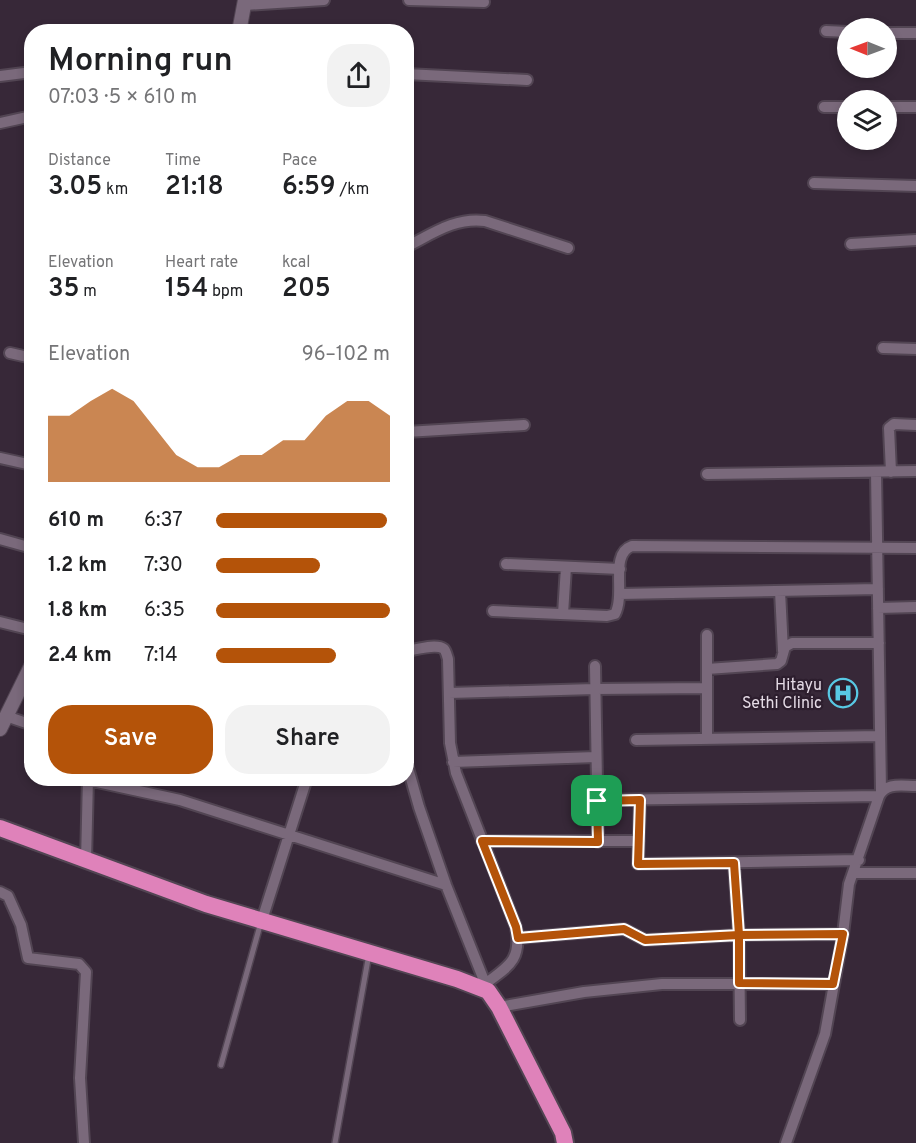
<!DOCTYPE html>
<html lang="en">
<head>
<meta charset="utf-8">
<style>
  body { margin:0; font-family:Overpass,sans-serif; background:#f2f2f2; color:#202124; height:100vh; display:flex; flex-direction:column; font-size:22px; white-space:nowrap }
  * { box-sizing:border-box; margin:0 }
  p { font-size:20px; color:#757577 }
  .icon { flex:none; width:33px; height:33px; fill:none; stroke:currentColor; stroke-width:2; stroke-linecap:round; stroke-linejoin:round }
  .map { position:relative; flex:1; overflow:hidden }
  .panel { position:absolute; left:24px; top:24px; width:390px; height:762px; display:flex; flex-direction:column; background:#fff; border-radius:24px; box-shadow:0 3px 9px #0003 }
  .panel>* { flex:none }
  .needle { width:39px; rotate:271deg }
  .fabs { position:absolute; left:837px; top:18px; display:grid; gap:12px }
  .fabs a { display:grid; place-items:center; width:60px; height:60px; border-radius:50%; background:#fff; box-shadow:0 3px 9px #0003; font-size:30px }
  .pin { position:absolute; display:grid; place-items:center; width:51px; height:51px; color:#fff; margin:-26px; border-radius:12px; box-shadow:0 3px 9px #0006 }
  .round { display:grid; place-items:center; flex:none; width:63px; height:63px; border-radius:24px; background:#f2f2f2 }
  .summary { display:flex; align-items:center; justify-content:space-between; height:102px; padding:0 24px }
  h1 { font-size:33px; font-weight:600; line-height:45px }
  .stats { display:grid; grid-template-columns:repeat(3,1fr); gap:9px; height:102px; padding:6px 24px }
  .stats div { display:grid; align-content:center }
  .stats b { font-size:26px; font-weight:600 }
  .stats small { font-size:16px; font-weight:400 }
  .stats p { font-size:16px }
  .chart { height:168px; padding:12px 24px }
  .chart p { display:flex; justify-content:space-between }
  .chart svg { width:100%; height:108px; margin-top:6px; fill:#b45309; opacity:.7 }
  .cta { display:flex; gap:12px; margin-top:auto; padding:12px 24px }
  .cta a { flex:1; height:69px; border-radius:24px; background:#b45309; color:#fff; font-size:24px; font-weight:600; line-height:69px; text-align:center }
  .cta a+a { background:#f2f2f2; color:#202124 }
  ul { padding:0 24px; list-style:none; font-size:20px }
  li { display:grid; grid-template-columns:96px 72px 1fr; align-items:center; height:45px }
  li i { height:15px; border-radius:8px; background:#b45309 }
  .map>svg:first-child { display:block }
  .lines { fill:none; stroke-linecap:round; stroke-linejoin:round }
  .service-casing { stroke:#524553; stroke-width:8 }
  .minor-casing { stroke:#524553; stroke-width:14 }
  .tertiary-casing { stroke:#524553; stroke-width:16 }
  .trunk-casing { stroke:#524553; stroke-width:20 }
  .service { stroke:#7a697b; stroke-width:5 }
  .minor { stroke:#7a697b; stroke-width:10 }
  .tertiary { stroke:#7a697b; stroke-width:14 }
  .trunk { stroke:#df82ba; stroke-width:16 }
  .route-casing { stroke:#fff; stroke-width:12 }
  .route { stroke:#b45309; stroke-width:8 }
  .labels { text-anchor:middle; stroke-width:4.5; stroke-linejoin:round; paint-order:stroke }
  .poi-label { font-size:16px; fill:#e5dbe6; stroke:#2d1e2e; text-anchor:end }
</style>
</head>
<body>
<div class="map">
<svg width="916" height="1143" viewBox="0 0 916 1143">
  <rect width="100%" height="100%" fill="#372838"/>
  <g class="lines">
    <g class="service-casing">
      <path id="service" d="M 221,1065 L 261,922
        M 335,1143 L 369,954"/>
    </g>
    <g class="minor-casing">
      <path id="minor" d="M 409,0 L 484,2
        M 244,5 L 324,0
        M 826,31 L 848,32
        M 886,33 L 916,33
        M 406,74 L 527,80
        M 0,76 L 32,72
        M 824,107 L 848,107
        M 886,107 L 916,107
        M 0,123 L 32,116
        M 814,183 L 916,186
        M 851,244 L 916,240
        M 406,247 C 432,234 455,217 485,221 L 568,248
        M 883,348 L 916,349
        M 10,353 L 32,358
        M 406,432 L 524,425
        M 0,458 L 32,465
        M 876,472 L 881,791
        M 891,472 L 889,428 L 894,424 L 916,425
        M 707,474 L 916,471
        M 0,539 L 32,548
        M 506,564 L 620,569
        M 780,591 L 783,651
        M 619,594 L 878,589
        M 878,608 L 916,607
        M 493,611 L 607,616 L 615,614 C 626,593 609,554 632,546 L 916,548
        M 563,614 L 566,567
        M 0,622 L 32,630
        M 406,651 C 415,650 436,643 444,649 C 446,651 447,656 448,659 L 450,743 L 456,773 L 516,927 C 522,960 509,966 485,984
        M 595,666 L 598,842
        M 707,669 L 777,664 L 781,661 L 785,647 L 792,643 L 879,643
        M 449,693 L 595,689 L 707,688
        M 6,716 L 32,725
        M 707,739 L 707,635
        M 636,740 L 880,736
        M 406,761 L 419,807 L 446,885 L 487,988
        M 453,762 L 596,757
        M 88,780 L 180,800 L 446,885
        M 597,800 L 879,796
        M 640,800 L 638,864 L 859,860
        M 482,841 L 639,841
        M 86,861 L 88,778
        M 734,863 L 739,935 L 740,1020
        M 853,873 L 916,873
        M 0,892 L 8,896 L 21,925 L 28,958 L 79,964 L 86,972 L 80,1078 L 84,1143
        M 262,920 L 307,778
        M 518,938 L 624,929 L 645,940 L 739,935 L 843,934
        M 499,1007 L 584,992 L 662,984 L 833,984
        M 786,1143 L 825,1034 L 843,934 L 849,884 L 879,796 C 886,782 902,786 916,786"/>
    </g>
    <g class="tertiary-casing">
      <path id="tertiary" d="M 239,32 L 245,0
        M 0,729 L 32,664"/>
    </g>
    <g class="trunk-casing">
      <path id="trunk" d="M 0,828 L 206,904 L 457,979 L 488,991 L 499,1007 L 563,1133 L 565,1143"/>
    </g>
    <use href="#service" class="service"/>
    <use href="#minor" class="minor"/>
    <use href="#tertiary" class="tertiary"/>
    <use href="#trunk" class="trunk"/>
  </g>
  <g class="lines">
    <g class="route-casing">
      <path id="route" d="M 597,801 L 598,842 L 482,841 L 516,927 L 518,938 L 624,929 L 645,940 L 739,935 L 739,983 L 833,984 L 843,934 L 739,935 L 734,863 L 638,864 L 640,800 L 597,801"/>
    </g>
    <use href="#route" class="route"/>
  </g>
  <defs>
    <g id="hospital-ring" transform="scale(1.5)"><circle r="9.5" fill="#2d1e2e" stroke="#58c9e4" stroke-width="1.5"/><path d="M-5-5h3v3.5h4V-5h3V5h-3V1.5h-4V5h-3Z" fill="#58c9e4"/></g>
  </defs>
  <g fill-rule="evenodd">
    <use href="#hospital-ring" x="843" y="693"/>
  </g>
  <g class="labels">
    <g class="poi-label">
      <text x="822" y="690">Hitayu<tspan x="822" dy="18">Sethi Clinic</tspan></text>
    </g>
  </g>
</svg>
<div class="fabs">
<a><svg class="needle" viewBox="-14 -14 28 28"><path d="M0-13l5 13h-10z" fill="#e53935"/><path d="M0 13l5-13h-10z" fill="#757577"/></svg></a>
<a><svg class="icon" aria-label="layers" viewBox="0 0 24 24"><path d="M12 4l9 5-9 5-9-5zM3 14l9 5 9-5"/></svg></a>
</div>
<div class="pin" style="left:597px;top:801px;background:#1e9e55"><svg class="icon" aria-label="arrive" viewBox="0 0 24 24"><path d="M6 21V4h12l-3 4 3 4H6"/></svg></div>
<section class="panel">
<div class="summary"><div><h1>Morning run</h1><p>07:03 · 5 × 610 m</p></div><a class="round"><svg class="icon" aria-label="share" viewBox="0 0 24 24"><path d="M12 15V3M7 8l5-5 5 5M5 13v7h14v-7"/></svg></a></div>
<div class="stats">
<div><p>Distance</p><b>3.05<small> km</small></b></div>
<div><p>Time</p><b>21:18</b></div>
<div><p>Pace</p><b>6:59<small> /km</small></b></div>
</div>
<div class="stats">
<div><p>Elevation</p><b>35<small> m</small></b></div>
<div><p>Heart rate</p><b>154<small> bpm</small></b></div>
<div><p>kcal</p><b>205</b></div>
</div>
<div class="chart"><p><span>Elevation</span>96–102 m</p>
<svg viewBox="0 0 160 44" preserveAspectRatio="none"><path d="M0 44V17L10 17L20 11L30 6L40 11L50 22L60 33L70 38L80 38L90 33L100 33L110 27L120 27L130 17L140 11L150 11L160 17V44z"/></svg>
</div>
<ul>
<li><b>610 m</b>6:37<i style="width:98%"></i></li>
<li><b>1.2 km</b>7:30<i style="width:60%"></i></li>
<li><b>1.8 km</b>6:35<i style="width:100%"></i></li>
<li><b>2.4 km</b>7:14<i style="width:69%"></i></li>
</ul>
<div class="cta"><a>Save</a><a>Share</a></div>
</section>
</div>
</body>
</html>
